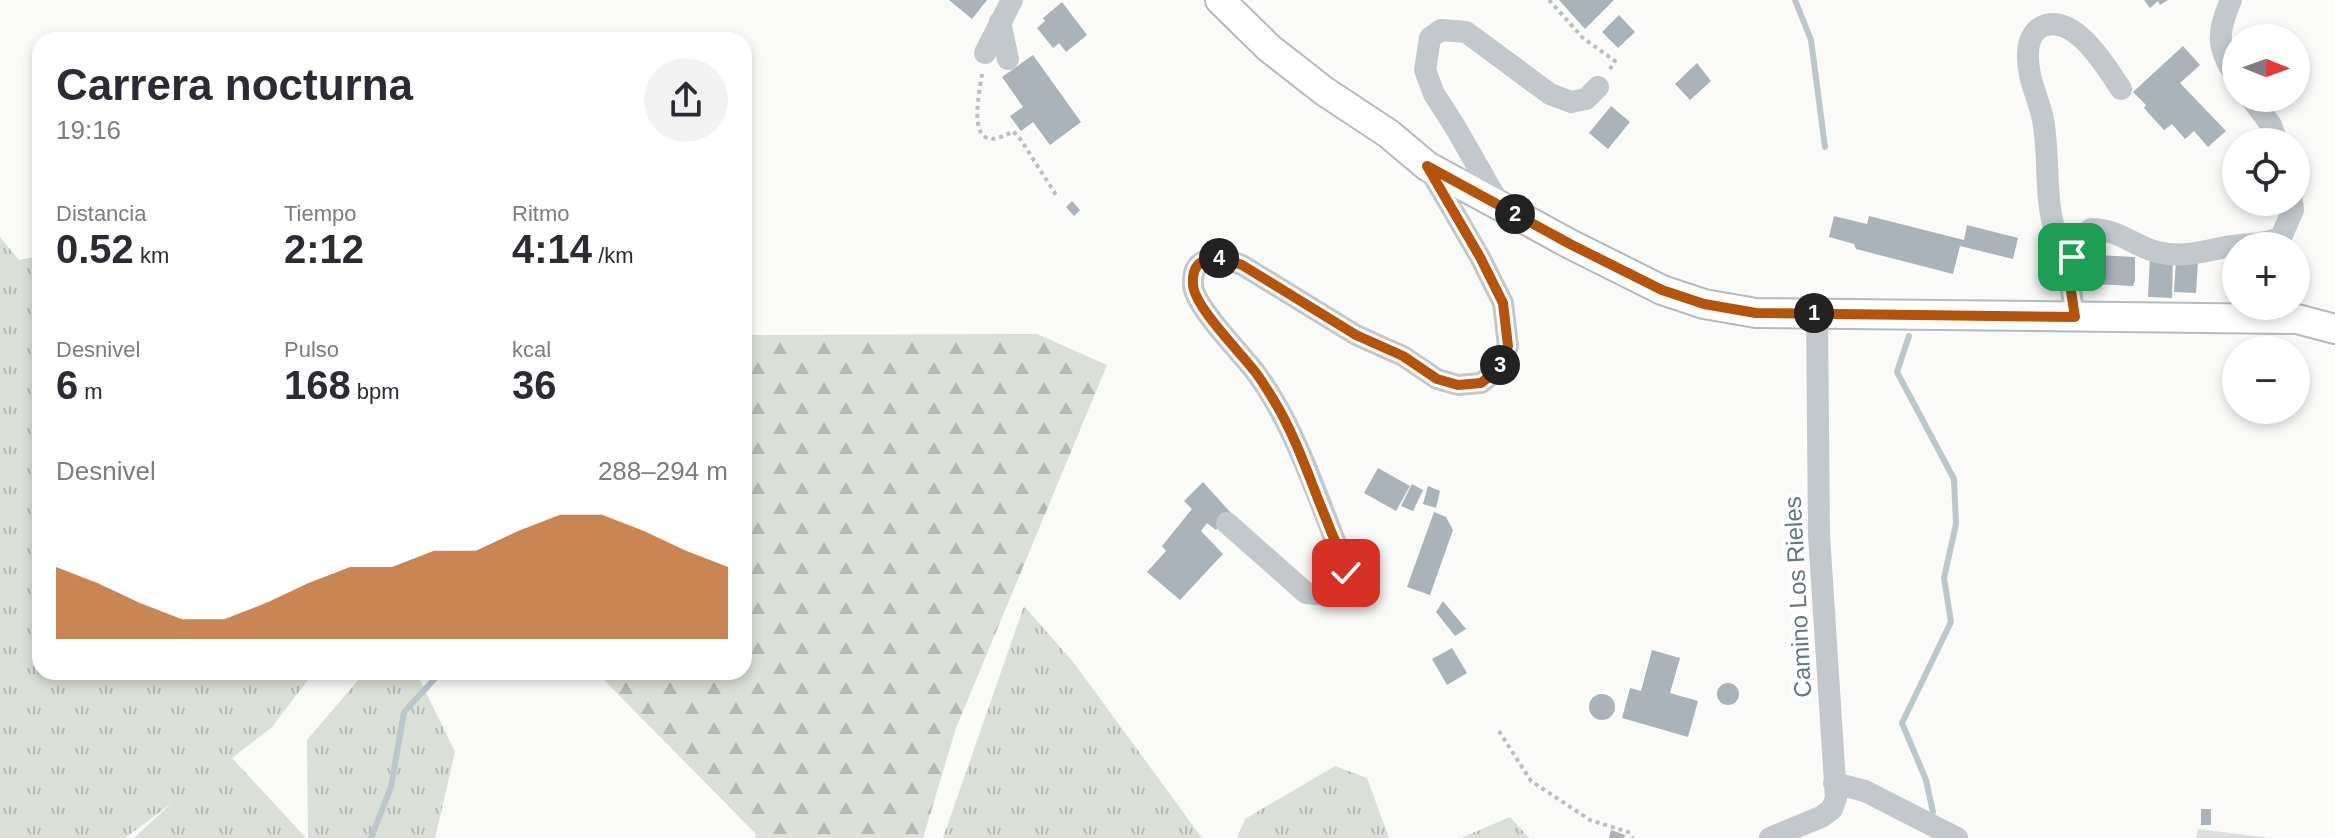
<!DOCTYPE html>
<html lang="es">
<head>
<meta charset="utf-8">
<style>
  body { margin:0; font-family:Helvetica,sans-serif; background:#f2f2f3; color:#2b2b33; height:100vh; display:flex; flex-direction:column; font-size:30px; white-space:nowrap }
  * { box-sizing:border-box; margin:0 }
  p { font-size:26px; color:#7c7c81 }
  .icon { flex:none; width:44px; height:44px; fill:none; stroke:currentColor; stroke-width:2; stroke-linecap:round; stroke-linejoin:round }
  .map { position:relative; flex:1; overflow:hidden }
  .drawer { position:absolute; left:32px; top:32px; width:720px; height:648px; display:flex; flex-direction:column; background:#fff; border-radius:24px; box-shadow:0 4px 12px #0003 }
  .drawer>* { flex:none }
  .needle { width:52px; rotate:91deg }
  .controls { position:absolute; left:2222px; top:24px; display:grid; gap:16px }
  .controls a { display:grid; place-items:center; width:88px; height:88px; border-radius:50%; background:#fff; box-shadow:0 4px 12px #0003; font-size:40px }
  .pin { position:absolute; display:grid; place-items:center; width:68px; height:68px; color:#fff; margin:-34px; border-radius:16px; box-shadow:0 4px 12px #0006 }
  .km { position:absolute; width:40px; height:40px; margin:-20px; border-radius:50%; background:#222; color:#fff; font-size:22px; line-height:40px; text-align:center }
  .round { display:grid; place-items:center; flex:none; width:84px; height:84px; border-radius:42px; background:#f2f2f3 }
  .summary { display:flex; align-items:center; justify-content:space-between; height:136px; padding:0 24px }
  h1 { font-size:44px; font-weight:700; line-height:60px }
  .figures { display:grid; grid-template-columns:repeat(3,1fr); gap:12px; height:136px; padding:8px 24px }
  .figures div { display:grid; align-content:center }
  .figures b { font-size:40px; font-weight:700 }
  .figures small { font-size:22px; font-weight:400 }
  .figures p { font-size:22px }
  .chart { height:224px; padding:16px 24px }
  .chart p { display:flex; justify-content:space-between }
  .chart svg { width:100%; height:144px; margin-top:8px; fill:#b45309; opacity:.7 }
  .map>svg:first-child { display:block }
  .grass { fill:url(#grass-tufts) }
  .forest { fill:url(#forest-firs) }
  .pitch { fill:#dadfd7 }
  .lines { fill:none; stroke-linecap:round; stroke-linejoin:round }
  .stream { stroke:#bbc7cb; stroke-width:6 }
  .building { fill:#aab3b9 }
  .major-casing { stroke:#b5babe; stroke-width:32 }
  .path { stroke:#bbbfc2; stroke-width:4; stroke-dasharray:4 4; stroke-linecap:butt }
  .minor { stroke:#c3c8cc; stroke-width:22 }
  .major { stroke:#fff; stroke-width:28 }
  .route-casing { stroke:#fff; stroke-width:16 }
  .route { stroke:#b45309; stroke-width:10 }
  .labels { text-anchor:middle; stroke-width:8; stroke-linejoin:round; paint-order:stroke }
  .street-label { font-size:24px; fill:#657683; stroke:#fff }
</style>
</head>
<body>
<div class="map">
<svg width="2335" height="838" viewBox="0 0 2335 838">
  <defs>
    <pattern id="grass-tufts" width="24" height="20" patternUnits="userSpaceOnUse" patternTransform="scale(2)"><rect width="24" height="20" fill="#dadfd7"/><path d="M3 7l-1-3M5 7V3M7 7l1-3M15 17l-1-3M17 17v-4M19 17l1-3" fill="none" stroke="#b4b9b4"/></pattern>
    <pattern id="forest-firs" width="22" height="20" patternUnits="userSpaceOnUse" patternTransform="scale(2)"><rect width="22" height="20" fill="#dadfd7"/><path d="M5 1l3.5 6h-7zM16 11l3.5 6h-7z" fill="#b4b9b4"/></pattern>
  </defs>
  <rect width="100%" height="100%" fill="#fafaf8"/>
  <path class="grass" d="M 0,237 L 19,260 L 40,256 L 40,672 L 314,672 L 272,727 L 232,758 L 306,838 L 134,838 L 172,803 L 125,838 L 0,838 Z
    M 1024,606 L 1074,663 L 1202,838 L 943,838 Z
    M 365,672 L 416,672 L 455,752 L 435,838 L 308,838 L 307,740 Z
    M 1335,766 L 1367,778 L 1389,838 L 1237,838 L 1245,819 Z
    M 1510,817 L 1529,838 L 1461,838 Z"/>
  <path class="forest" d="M 1037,334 L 1107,365 L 956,728 L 923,838 L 755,838 L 756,834 L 596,672 L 744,672 L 744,335 Z"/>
  <path class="pitch" d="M 2198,829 L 2269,838 L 2196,838 Z"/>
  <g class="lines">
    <path class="stream" d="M 1795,0 L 1811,40 L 1825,147
      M 1909,336 L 1897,372 L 1954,479 L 1956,524 L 1944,578 L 1951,622 L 1902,723 L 1926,780 L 1933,812
      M 371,838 L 391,787 L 404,712 L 441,672"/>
  </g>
  <path class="building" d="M 949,0 L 987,0 L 972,19 Z
    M 1559,0 L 1614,0 L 1585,29 Z
    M 2144,0 L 2168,0 L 2160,5 L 2158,1 L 2150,8 Z
    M 1062,2 L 1087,35 L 1066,52 L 1059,43 L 1053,48 L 1037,28 L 1045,21 L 1043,18 Z
    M 1619,15 L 1635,32 L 1618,48 L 1602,32 Z
    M 2183,46 L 2200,65 L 2180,83 L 2226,131 L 2208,147 L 2194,131 L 2185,139 L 2172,124 L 2164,130 L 2144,108 L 2146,105 L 2133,92 Z
    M 1033,55 L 1081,122 L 1050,145 L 1033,122 L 1021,131 L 1010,116 L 1023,107 L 1002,77 Z
    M 1697,63 L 1711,81 L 1690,100 L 1675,84 Z
    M 1611,106 L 1630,122 L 1608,149 L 1589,133 Z
    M 1072,201 L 1080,210 L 1074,216 L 1066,207 Z
    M 1834,216 L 1867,224 L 1869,216 L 1964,240 L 1967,225 L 2018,238 L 2013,259 L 1960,246 L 1953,274 L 1856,249 L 1854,244 L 1829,237 Z
    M 2078,254 L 2135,257 L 2135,281 L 2133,286 L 2075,283 Z
    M 2150,256 L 2173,257 L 2172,298 L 2148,297 Z
    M 2176,260 L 2198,261 L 2196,293 L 2174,292 Z
    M 1378,468 L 1410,486 L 1396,511 L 1364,493 Z
    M 1203,482 L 1231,513 L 1216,530 L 1207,523 L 1201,531 L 1223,554 L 1180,600 L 1147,572 L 1166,551 L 1162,546 L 1192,509 L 1184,501 Z
    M 1412,484 L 1423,490 L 1413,511 L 1401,506 Z
    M 1428,486 L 1440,491 L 1436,508 L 1423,504 Z
    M 1434,512 L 1446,517 L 1453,530 L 1430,595 L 1407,587 Z
    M 1342,579 L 1358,585 L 1356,593 L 1338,586 Z
    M 1443,601 L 1466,629 L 1455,636 L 1436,612 Z
    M 1452,648 L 1467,673 L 1447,685 L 1432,659 Z
    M 1652,650 L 1680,658 L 1670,693 L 1698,701 L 1688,737 L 1622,718 L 1630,688 L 1641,691 Z
    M1717 694a11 11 0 1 1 22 0a11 11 0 1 1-22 0Z
    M1589 707a13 13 0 1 1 26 0a13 13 0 1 1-26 0Z
    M 2201,809 L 2211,809 L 2211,825 L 2201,825 Z
    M 1611,830 L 1625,835 L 1624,838 L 1609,838 Z"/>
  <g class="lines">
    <g class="major-casing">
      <path id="major" d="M 1220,0 L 1269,48 L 1324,91 L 1389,134 L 1427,166 L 1570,244 L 1662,290 L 1704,304 L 1756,313 L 2297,319 L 2335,329"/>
    </g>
    <path class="path" d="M 1549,0 L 1583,38 L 1615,61 L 1608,72
      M 982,74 C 978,100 965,160 1013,131 L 1021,140 L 1056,195
      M 1499,731 L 1531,781 L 1590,820 L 1628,832 L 1633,838"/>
    <path class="minor" d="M 2231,0 C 2217,32 2216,47 2236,77
      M 1000,22 L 1008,59
      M 985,53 L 1012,0
      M 2251,98 L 2271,125 L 2277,142
      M 1501,207 L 1454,125 L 1434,94 L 1425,70 L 1430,38 L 1441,30 L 1466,32 L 1550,94 L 1571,102 L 1586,99 L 1598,87
      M 2072,257 L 2087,232 L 2091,229 C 2118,229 2134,246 2157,252 C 2185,259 2205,250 2232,246 C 2249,243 2265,245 2281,237 L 2293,210 L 2292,202
      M 2075,317 L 2069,278 L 2072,257 C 2067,249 2058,240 2055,231 C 2044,196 2050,157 2043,120 C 2039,98 2027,79 2028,54 C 2028,42 2033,29 2046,25 C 2077,17 2106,67 2121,89
      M 1227,523 L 1306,593 L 1316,594 L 1345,575 L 1346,569 C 1320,505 1295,423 1253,369 C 1239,351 1194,306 1193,285 C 1191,251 1222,257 1242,265 L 1356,335 L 1403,356 L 1437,379 L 1458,385 L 1481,383 L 1495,372 L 1508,346 L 1503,303 L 1480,257 L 1427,166
      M 1834,783 L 1865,791 L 1957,838
      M 1770,838 L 1821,817 L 1832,809 L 1836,798 L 1819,535 L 1817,313"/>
    <use href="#major" class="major"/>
  </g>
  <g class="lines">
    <g class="route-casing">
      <path id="route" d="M 1346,573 C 1343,556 1333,538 1327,521 C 1310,481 1296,436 1273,399 C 1266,388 1260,377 1252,368 C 1239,351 1193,305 1193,284 C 1191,251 1222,257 1242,265 L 1356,335 L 1403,356 L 1437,379 L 1458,385 L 1481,383 L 1495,372 L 1508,346 L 1503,303 L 1480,257 L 1427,166 L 1570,244 L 1662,290 L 1704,304 L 1756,313 L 2075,317 L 2069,278 L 2072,257"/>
    </g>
    <use href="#route" class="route"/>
  </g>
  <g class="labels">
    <g class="street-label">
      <text transform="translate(1798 597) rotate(-93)" y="8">Camino Los Rieles</text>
    </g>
  </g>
</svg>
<div class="controls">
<a><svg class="needle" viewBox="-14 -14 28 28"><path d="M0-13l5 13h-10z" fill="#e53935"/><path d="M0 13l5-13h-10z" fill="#7c7c81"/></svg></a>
<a><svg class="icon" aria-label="locate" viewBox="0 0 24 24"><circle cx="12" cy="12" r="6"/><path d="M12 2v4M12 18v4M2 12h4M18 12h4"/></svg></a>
<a>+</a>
<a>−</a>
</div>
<div class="pin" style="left:2072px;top:257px;background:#1e9e55"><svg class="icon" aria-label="arrive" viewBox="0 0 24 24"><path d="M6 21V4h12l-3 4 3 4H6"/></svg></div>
<div class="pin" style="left:1346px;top:573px;background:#d93025"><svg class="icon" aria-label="check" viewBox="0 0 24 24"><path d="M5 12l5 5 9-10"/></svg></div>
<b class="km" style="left:1814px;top:313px">1</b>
<b class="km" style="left:1515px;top:214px">2</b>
<b class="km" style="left:1500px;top:365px">3</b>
<b class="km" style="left:1219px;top:258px">4</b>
<section class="drawer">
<div class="summary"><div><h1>Carrera nocturna</h1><p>19:16</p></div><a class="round"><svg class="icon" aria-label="share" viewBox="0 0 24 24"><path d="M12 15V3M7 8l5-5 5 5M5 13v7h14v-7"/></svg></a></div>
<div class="figures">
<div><p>Distancia</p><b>0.52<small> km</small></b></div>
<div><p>Tiempo</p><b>2:12</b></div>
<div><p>Ritmo</p><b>4:14<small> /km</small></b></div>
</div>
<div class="figures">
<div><p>Desnivel</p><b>6<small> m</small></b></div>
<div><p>Pulso</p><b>168<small> bpm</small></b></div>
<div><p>kcal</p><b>36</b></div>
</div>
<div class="chart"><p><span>Desnivel</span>288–294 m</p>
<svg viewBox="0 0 160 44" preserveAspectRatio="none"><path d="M0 44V22L10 27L20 33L30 38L40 38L50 33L60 27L70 22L80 22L90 17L100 17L110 11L120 6L130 6L140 11L150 17L160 22V44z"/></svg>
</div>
</section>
</div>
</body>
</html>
